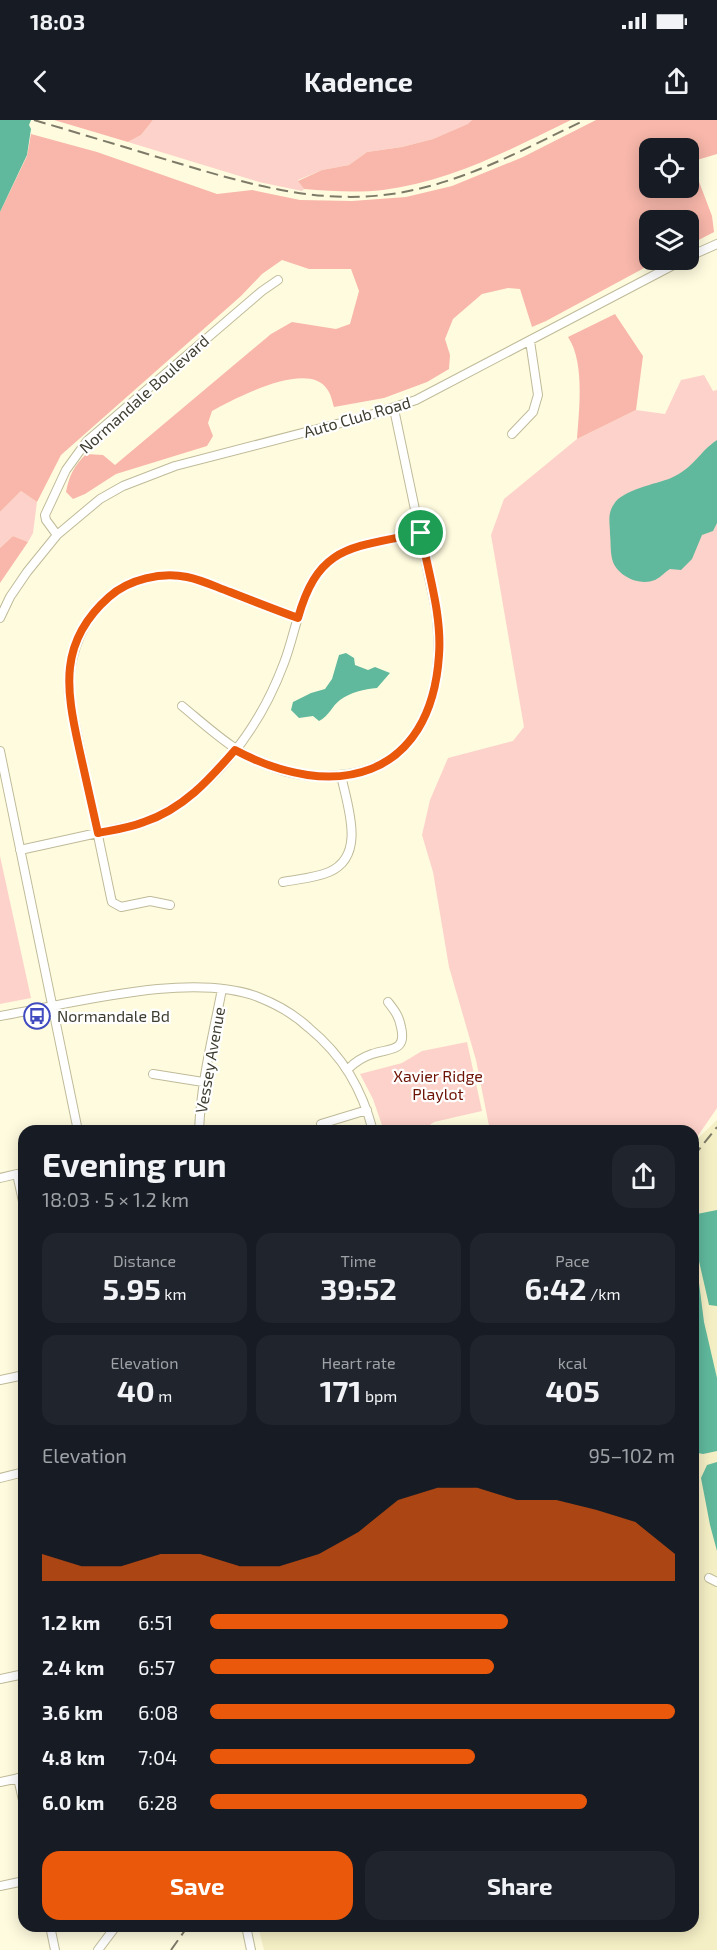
<!DOCTYPE html>
<html lang="en">
<head>
<meta charset="utf-8">
<style>
  body { margin:0; font-family:"Exo 2",sans-serif; background:#20242c; color:#f1f3f6; height:100vh; display:flex; flex-direction:column; font-size:22px; white-space:nowrap }
  * { box-sizing:border-box; margin:0 }
  p { font-size:20px; color:#9ea1a6 }
  .icon { flex:none; width:33px; height:33px; fill:none; stroke:currentColor; stroke-width:2; stroke-linecap:round; stroke-linejoin:round }
  .map { position:relative; flex:1; overflow:hidden }
  .sheet { position:absolute; left:18px; top:1005px; width:681px; height:807px; display:flex; flex-direction:column; background:#171b24; border-radius:18px; box-shadow:0 3px 15px #0003 }
  .sheet>* { flex:none }
  .buttons { position:absolute; left:639px; top:18px; display:grid; gap:12px }
  .buttons a { display:grid; place-items:center; width:60px; height:60px; border-radius:12px; background:#171b24; box-shadow:0 3px 15px #0003; font-size:30px }
  .pin { position:absolute; display:grid; place-items:center; width:51px; height:51px; color:#fff; margin:-26px; border:3px solid #fff; border-radius:50%; box-shadow:0 2px 6px #0007 }
  .round { display:grid; place-items:center; flex:none; width:63px; height:63px; border-radius:18px; background:#20242c }
  .headline { display:flex; align-items:center; justify-content:space-between; height:102px; padding:0 24px }
  h1 { font-size:33px; font-weight:700; line-height:45px }
  .metrics { display:grid; grid-template-columns:repeat(3,1fr); gap:9px; height:102px; padding:6px 24px }
  .metrics div { display:grid; align-content:center; border-radius:15px; background:#20242c; text-align:center }
  .metrics b { font-size:30px; font-weight:700 }
  .metrics small { font-size:16px; font-weight:400 }
  .metrics p { font-size:16px }
  .chart { height:168px; padding:12px 24px }
  .chart p { display:flex; justify-content:space-between }
  .chart svg { width:100%; height:108px; margin-top:6px; fill:#ea580c; opacity:.7 }
  .cta { display:flex; gap:12px; margin-top:auto; padding:12px 24px }
  .cta a { flex:1; height:69px; border-radius:18px; background:#ea580c; color:#fff; font-size:24px; font-weight:700; line-height:69px; text-align:center }
  .cta a+a { background:#20242c; color:#f1f3f6 }
  ul { padding:0 24px; list-style:none; font-size:20px }
  li { display:grid; grid-template-columns:96px 72px 1fr; align-items:center; height:45px }
  li i { height:15px; border-radius:8px; background:#ea580c }
  .status { display:flex; justify-content:space-between; align-items:center; height:42px; padding:0 30px; background:#171b24; direction:ltr }
  .status svg { height:16px; fill:currentColor }
  header { display:flex; justify-content:space-between; align-items:center; height:78px; padding:0 24px; background:#171b24; font-size:27px; font-weight:700 }
  .map>svg:first-child { display:block }
  .built { fill:#f5efc5 }
  .green { fill:#fdd2ca }
  .forest { fill:#f8b7aa; fill-rule:evenodd }
  .water { fill:#60b99c }
  .lines { fill:none; stroke-linecap:round; stroke-linejoin:round }
  .minor-casing { stroke:#bfbb99; stroke-width:10 }
  .minor { stroke:#fff; stroke-width:8 }
  .rail { stroke:#7d7a68; stroke-width:2; stroke-dasharray:12 6; stroke-linecap:butt }
  .route-casing { stroke:#fff; stroke-width:12 }
  .route { stroke:#ea580c; stroke-width:8 }
  .labels { text-anchor:middle; stroke-width:4.5; stroke-linejoin:round; paint-order:stroke }
  .street-label { font-size:16px; fill:#3f3d30; stroke:#fff }
  .poi-label { font-size:16px; fill:#3f3d30; stroke:#fff; text-anchor:start }
  .park-label { font-size:16px; fill:#6e1305; stroke:#fff }
</style>
</head>
<body>
<div class="status"><b>18:03</b><svg viewBox="0 0 49 12"><path d="M0 12V9h3v3zM5 12V6h3v6zM10 12V3h3v9zM15 12V0h3v12zM26 1h20v11H26zM47 4h2v5h-2z"/></svg></div>
<header><svg class="icon" aria-label="back" viewBox="0 0 24 24"><path d="M15 5l-7 7 7 7"/></svg>Kadence<svg class="icon" aria-label="share" viewBox="0 0 24 24"><path d="M12 15V3M7 8l5-5 5 5M5 13v7h14v-7"/></svg></header>
<div class="map">
<svg width="717" height="1830" viewBox="0 0 717 1830">
  <rect width="100%" height="100%" fill="#fffbdf"/>
  <path class="built" d="M 717,1000 L 717,1830 L 264,1830 L 258,1806 L 693,1806 L 693,1023 Z"/>
  <path class="green" d="M 153,0 L 472,0 L 469,4 L 433,19 L 402,27 L 367,32 L 349,45 L 322,50 L 298,60 L 304,69 L 302,71 L 259,62 L 128,22 L 141,15 Z
    M 704,255 L 713,271 L 717,270 L 717,988 L 693,1023 L 693,1011 L 490,1011 L 476,940 L 449,847 L 433,752 L 422,715 L 430,680 L 448,638 L 513,621 L 524,607 L 491,415 L 504,379 L 577,319 L 636,290 L 665,294 L 681,260 Z
    M 21,371 L 37,382 L 33,413 L 28,422 L 13,416 L 0,428 L 0,392 Z
    M 0,736 L 31,878 L 0,884 Z
    M 467,922 L 482,991 L 434,1002 L 422,1011 L 384,1011 L 373,979 L 360,954 L 402,943 L 422,931 Z"/>
  <path class="forest" d="M 54,0 L 153,0 L 141,15 L 128,22 Z
    M 472,0 L 571,0 C 509,30 452,61 383,70 C 357,73 330,71 304,69 L 298,61 L 322,50 L 349,45 L 367,32 L 402,27 L 433,19 L 468,4 Z
    M 596,0 L 717,0 L 717,34 L 697,40 L 698,59 L 712,96 L 714,112 L 689,125 L 688,100 L 650,100 L 650,140 L 659,140 L 546,201 L 532,207 L 520,169 L 508,168 L 482,174 L 453,199 L 445,219 L 450,235 L 449,249 L 427,262 L 384,278 L 334,287 C 332,281 331,274 327,269 C 308,240 235,278 212,291 L 208,303 L 213,316 L 207,326 L 116,354 L 85,374 L 73,379 L 66,372 C 69,356 74,346 86,334 L 103,335 L 115,345 L 271,214 L 292,202 L 336,209 L 350,204 L 359,171 L 351,149 L 309,149 L 282,140 L 262,154 L 241,176 L 61,335 L 37,382 L 21,371 L 0,392 L 0,92 L 27,36 L 31,14 L 97,32 L 217,74 L 252,70 L 300,80 L 352,81 L 406,77 L 452,66 L 523,37 ZM 650,28 L 688,28 L 688,68 L 650,68 Z
    M 615,194 L 643,236 L 636,290 L 577,319 C 579,290 585,242 568,217 Z
    M 13,416 L 28,422 L 0,463 L 0,428 Z"/>
  <path class="water" d="M 0,0 L 31,0 L 29,5 L 31,9 L 27,35 L 0,92 Z
    M 717,320 L 717,403 L 713,411 L 702,415 L 692,439 L 681,450 L 670,449 C 665,452 661,457 655,460 C 640,466 619,457 613,442 C 610,433 611,423 610,414 C 610,403 607,394 614,384 C 622,370 656,364 671,358 C 694,348 699,332 717,320 Z
    M 346,533 L 354,538 L 355,545 L 368,550 L 375,547 L 390,553 L 377,568 C 364,569 351,572 340,580 C 332,586 329,596 319,601 L 313,596 L 299,598 L 291,590 L 293,582 L 311,573 L 325,569 L 332,559 L 339,535 Z
    M 717,1090 L 717,1186 L 709,1185 L 693,1115 L 693,1102 L 697,1094 Z
    M 693,1143 L 698,1155 L 704,1202 L 717,1258 L 717,1331 L 703,1334 L 698,1333 L 693,1316 Z
    M 717,1342 L 717,1431 L 710,1405 L 701,1358 L 707,1345 Z"/>
  <g class="lines">
    <g class="minor-casing">
      <path id="minor" d="M 688,137 L 717,124
        M 512,314 L 533,292 L 538,275 L 530,221
        M 57,415 L 46,400 L 45,395 L 66,350 L 87,321 L 262,171 L 278,160
        M 0,498 L 10,477 L 27,452 L 57,415 L 100,379 L 123,366 L 175,346 L 364,297 L 416,280 L 683,140
        M 182,586 C 210,609 237,635 272,647 C 296,657 322,658 348,654 C 429,642 445,559 436,490 L 394,289
        M 0,631 L 78,1011
        M 20,730 L 143,703 C 211,675 259,610 284,543 C 298,507 300,462 333,438 C 355,422 395,419 421,413
        M 283,762 C 298,759 315,758 329,752 C 367,736 347,685 341,655
        M 170,785 L 150,781 L 121,787 L 112,782 L 111,778 L 69,576 C 66,509 112,445 186,457 C 201,460 215,466 230,472 C 252,481 275,490 298,498
        M 0,896 C 72,884 190,851 258,877 C 276,884 295,895 309,908 C 343,936 362,969 373,1011
        M 348,949 C 355,942 363,937 372,934 C 390,928 407,932 401,907 C 399,896 395,891 388,882
        M 153,954 L 203,962
        M 321,1004 L 367,990
        M 199,1011 C 201,962 213,916 222,869
        M 0,1058 L 17,1054 L 24,1086
        M 0,1260 L 24,1255
        M 0,1358 L 24,1352
        M 709,1458 L 717,1462
        M 0,1559 L 24,1554
        M 18,1658 L 24,1685
        M 0,1662 L 24,1657
        M 0,1766 L 24,1761
        M 50,1806 L 55,1830
        M 246,1806 L 251,1830
        M 98,1830 L 116,1806"/>
    </g>
    <use href="#minor" class="minor"/>
    <path class="rail" d="M 34,0 C 81,14 128,28 174,42 C 248,64 320,86 398,73 C 465,62 524,29 585,0
      M 693,1037 L 717,1007
      M 171,1830 L 188,1806"/>
  </g>
  <g class="lines">
    <g class="route-casing">
      <path id="route" d="M 421,413 C 428,453 442,494 439,535 C 431,659 334,683 235,630 C 209,660 183,689 144,702 C 129,708 113,710 98,713 C 92,685 85,656 79,628 C 66,569 58,522 109,477 C 129,459 161,452 187,457 C 202,460 216,467 230,472 C 253,481 276,490 298,498 C 319,423 353,428 421,413 Z"/>
    </g>
    <use href="#route" class="route"/>
  </g>
  <defs>
    <g id="bus-ring" transform="scale(1.35)"><circle r="9.5" fill="#fff" stroke="#404bbf" stroke-width="1.5"/><path d="M-5-6H5V4H4V6H2V4H-2V6H-4V4H-5ZM-3.5-4V0h7V-4ZM-3.5 1.2v1.5H-2V1.2ZM2 1.2v1.5H3.5V1.2Z" fill="#404bbf"/></g>
  </defs>
  <g fill-rule="evenodd">
    <use href="#bus-ring" x="37" y="896"/>
  </g>
  <g class="labels">
    <g class="street-label">
      <text transform="translate(144 274) rotate(-42)" y="6">Normandale Boulevard</text>
      <text transform="translate(357 297) rotate(-16)" y="6">Auto Club Road</text>
      <text transform="translate(210 940) rotate(-80)" y="6">Vessey Avenue</text>
    </g>
    <g class="poi-label">
      <text x="57" y="902">Normandale Bd</text>
    </g>
    <g class="park-label">
      <text x="438" y="962">Xavier Ridge<tspan x="438" dy="18">Playlot</tspan></text>
    </g>
  </g>
</svg>
<div class="buttons">
<a><svg class="icon" aria-label="locate" viewBox="0 0 24 24"><circle cx="12" cy="12" r="6"/><path d="M12 2v4M12 18v4M2 12h4M18 12h4"/></svg></a>
<a><svg class="icon" aria-label="layers" viewBox="0 0 24 24"><path d="M12 4l9 5-9 5-9-5zM3 14l9 5 9-5"/></svg></a>
</div>
<div class="pin" style="left:421px;top:413px;background:#1e9e55"><svg class="icon" aria-label="arrive" viewBox="0 0 24 24"><path d="M6 21V4h12l-3 4 3 4H6"/></svg></div>
<section class="sheet">
<div class="headline"><div><h1>Evening run</h1><p>18:03 · 5 × 1.2 km</p></div><a class="round"><svg class="icon" aria-label="share" viewBox="0 0 24 24"><path d="M12 15V3M7 8l5-5 5 5M5 13v7h14v-7"/></svg></a></div>
<div class="metrics">
<div><p>Distance</p><b>5.95<small> km</small></b></div>
<div><p>Time</p><b>39:52</b></div>
<div><p>Pace</p><b>6:42<small> /km</small></b></div>
</div>
<div class="metrics">
<div><p>Elevation</p><b>40<small> m</small></b></div>
<div><p>Heart rate</p><b>171<small> bpm</small></b></div>
<div><p>kcal</p><b>405</b></div>
</div>
<div class="chart"><p><span>Elevation</span>95–102 m</p>
<svg viewBox="0 0 160 44" preserveAspectRatio="none"><path d="M0 44V33L10 38L20 38L30 33L40 33L50 38L60 38L70 33L80 24L90 11L100 6L110 6L120 11L130 11L140 15L150 20L160 33V44z"/></svg>
</div>
<ul>
<li><b>1.2 km</b>6:51<i style="width:64%"></i></li>
<li><b>2.4 km</b>6:57<i style="width:61%"></i></li>
<li><b>3.6 km</b>6:08<i style="width:100%"></i></li>
<li><b>4.8 km</b>7:04<i style="width:57%"></i></li>
<li><b>6.0 km</b>6:28<i style="width:81%"></i></li>
</ul>
<div class="cta"><a>Save</a><a>Share</a></div>
</section>
</div>
</body>
</html>
